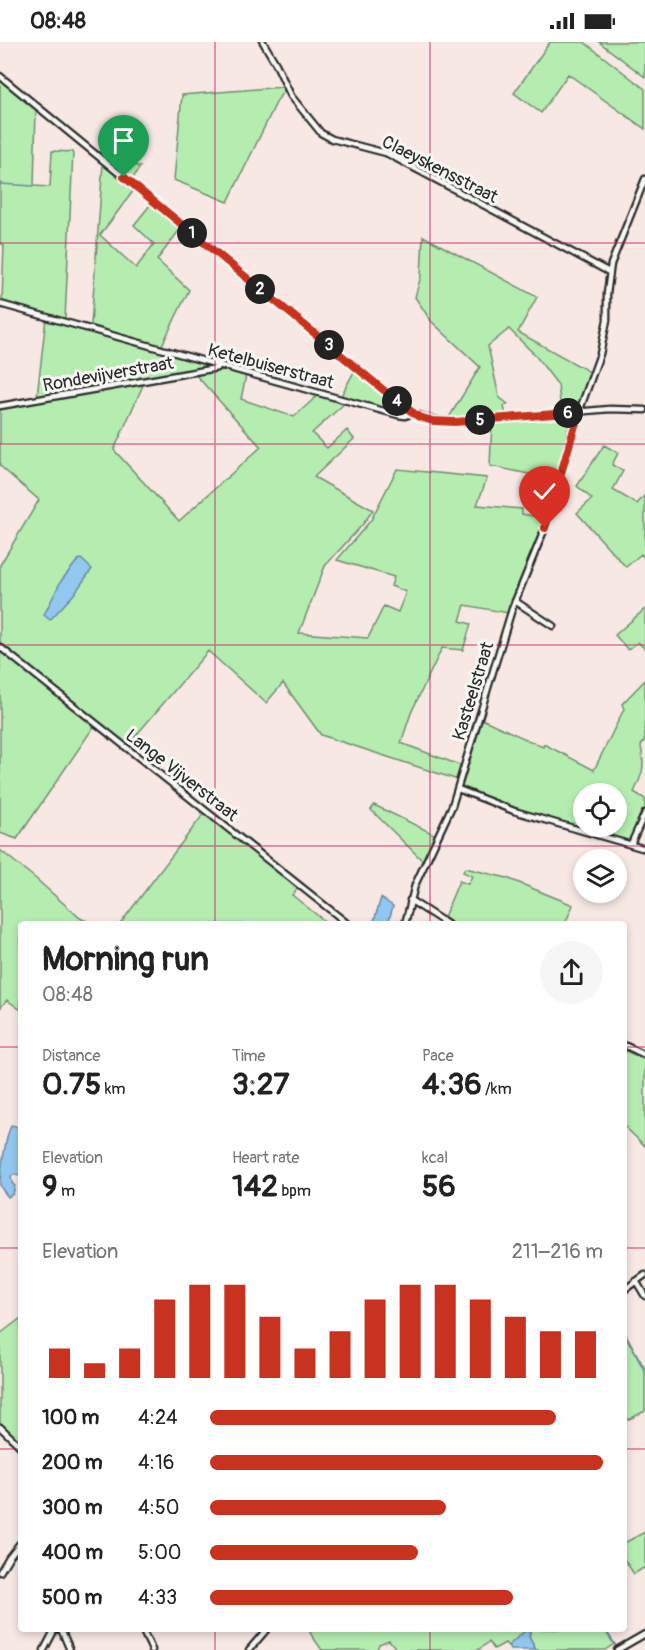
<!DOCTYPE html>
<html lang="en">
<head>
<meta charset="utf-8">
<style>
  body { margin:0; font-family:Pangolin,sans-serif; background:#f6f6f6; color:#222; height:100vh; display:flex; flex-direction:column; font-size:22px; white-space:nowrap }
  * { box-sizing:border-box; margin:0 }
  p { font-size:20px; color:#767676 }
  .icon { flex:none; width:33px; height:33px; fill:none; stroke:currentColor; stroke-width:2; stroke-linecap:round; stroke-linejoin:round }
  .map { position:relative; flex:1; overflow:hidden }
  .side { position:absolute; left:18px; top:879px; width:609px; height:711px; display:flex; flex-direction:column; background:#fff; border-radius:6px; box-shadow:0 3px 9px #0003 }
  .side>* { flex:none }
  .controls { position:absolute; left:573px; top:741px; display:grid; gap:12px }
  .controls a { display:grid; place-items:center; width:54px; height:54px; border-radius:50%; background:#fff; box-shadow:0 3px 9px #0003; font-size:30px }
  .pin { position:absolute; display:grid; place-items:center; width:51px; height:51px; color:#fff; margin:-62px -26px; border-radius:50% 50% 50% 0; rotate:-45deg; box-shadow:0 0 6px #0007 }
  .pin .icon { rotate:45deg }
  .km { position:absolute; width:30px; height:30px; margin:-15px; border-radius:50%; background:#222; color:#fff; font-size:16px; line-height:30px; text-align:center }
  .round { display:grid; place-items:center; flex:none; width:63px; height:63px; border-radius:32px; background:#f6f6f6 }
  .summary { display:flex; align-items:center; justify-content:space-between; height:102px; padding:0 24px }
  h1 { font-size:33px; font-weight:700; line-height:45px }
  .figures { display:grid; grid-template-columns:repeat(3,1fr); gap:9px; height:102px; padding:6px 24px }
  .figures div { display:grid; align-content:center }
  .figures b { font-size:30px; font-weight:700 }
  .figures small { font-size:16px; font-weight:400 }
  .figures p { font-size:16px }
  .chart { height:168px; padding:12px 24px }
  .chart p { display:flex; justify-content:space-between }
  .chart svg { width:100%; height:108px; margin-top:6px; stroke:#c8321e; stroke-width:6 }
  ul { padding:0 24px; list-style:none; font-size:20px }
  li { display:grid; grid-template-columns:96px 72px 1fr; align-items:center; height:45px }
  li i { height:15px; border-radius:8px; background:#c8321e }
  .status { display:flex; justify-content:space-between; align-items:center; height:42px; padding:0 30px; background:#fff; direction:ltr }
  .status svg { height:16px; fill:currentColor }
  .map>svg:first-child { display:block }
  .green { fill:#b5edb1; stroke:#708c6e; stroke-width:1.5; fill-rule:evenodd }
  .water { fill:#92c8f0; stroke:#6989a1; stroke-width:1.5 }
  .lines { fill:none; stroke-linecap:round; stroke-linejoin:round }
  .stream { stroke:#6989a1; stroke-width:1.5 }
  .minor-casing { stroke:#2b2b2b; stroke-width:9 }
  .minor { stroke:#f6f6f2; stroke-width:4.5 }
  .route-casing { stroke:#fff; stroke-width:12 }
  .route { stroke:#c8321e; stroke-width:8 }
  .grid { fill:none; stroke:#c2185b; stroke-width:1.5; stroke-opacity:0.55 }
  .labels { text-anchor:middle; stroke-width:6; stroke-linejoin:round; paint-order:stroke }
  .street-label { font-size:18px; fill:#2b2b2b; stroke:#f6f6f2 }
</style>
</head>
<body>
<div class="status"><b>08:48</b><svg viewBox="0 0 49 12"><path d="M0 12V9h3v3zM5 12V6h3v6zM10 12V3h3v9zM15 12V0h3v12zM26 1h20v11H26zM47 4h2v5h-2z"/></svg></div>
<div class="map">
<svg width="645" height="1608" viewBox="0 0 645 1608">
  <rect width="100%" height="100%" fill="#f7e8e4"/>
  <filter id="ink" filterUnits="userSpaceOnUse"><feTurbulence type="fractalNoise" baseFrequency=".0167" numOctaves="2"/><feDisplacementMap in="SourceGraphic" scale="12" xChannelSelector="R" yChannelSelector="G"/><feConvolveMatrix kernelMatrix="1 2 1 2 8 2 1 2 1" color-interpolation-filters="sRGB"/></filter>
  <g filter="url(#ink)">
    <path class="green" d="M 550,0 L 584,0 L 645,47 L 645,87 L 568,32 L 541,71 L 514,51 Z
      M 599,0 L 645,0 L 645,35 Z
      M 0,38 L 36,68 L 34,144 L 50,145 L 52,109 L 73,110 L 65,277 L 2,259 L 4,203 L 0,201 Z
      M 283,45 L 284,48 L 277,59 L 228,160 L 174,138 L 182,53 Z
      M 99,111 L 140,125 L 132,138 Z
      M 103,121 L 134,148 L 100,193 L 136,226 L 154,202 L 134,183 L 151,162 L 181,186 L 157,218 L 189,248 L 161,305 L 91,283 Z
      M 423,194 L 537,255 L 518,290 L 590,330 L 577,368 L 561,369 L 558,343 L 535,313 L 509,287 L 488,304 L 499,355 L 508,362 L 504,364 L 506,374 L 448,377 L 480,325 L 431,279 L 415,255 L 421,234 Z
      M 46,276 L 206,322 L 201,327 L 37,355 Z
      M 225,328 L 246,333 L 241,357 L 294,375 L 318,353 L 346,360 L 312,391 L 327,406 L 347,388 L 354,397 L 314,435 L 373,468 L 363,482 L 325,524 L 299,591 L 368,596 L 384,564 L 398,570 L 406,550 L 391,544 L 394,535 L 337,518 L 371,478 L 397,427 L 487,436 L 477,463 L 522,467 L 522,472 L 545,476 L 508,571 L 465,563 L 460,579 L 471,582 L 463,608 L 442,606 L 411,671 L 401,701 L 462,724 L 458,738 L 321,693 L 283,641 L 266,661 L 208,609 L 127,704 L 0,602 L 0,523 L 39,458 L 0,424 L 0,366 L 144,341 L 114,408 L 179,479 L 261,405 L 195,332 Z
      M 355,328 L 400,365 L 401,367 L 399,370 L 394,369 L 341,354 Z
      M 557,375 L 567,376 L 569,384 L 554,445 L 533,441 L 534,433 L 490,424 L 492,380 Z
      M 604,403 L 618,411 L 612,423 L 623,429 L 613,448 L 637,462 L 645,453 L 645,517 L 641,512 L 626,525 L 577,471 L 592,457 L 577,444 Z
      M 645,567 L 645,607 L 638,600 L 628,608 L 615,593 Z
      M 0,608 L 95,683 L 17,797 L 0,791 Z
      M 645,638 L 645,697 L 641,704 C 645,724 643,732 634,750 L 645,757 L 645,768 L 630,798 L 626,799 L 518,769 L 464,747 L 462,744 L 482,677 L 543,705 L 544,702 L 594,728 L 624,667 L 622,662 ZM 584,752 L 616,752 L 616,784 L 584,784 Z
      M 374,763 L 436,793 L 423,819 L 371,768 Z
      M 205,770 L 298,846 L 292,853 L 328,882 L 120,882 Z
      M 0,808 L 35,836 L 80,876 L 93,882 L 21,882 L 21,968 L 7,958 L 0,966 Z
      M 465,826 L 507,836 L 573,863 L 565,882 L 454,882 L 444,875 L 459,839 L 468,842 L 472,834 L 463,830 Z
      M 624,1008 L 645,1018 L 645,1104 L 624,1084 Z
      M 21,1276 L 21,1401 L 0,1380 L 0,1292 Z
      M 624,1289 L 645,1327 L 645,1369 L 628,1378 L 624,1371 Z
      M 645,1490 L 645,1525 L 634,1532 L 624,1517 L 624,1501 Z
      M 313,1587 L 604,1587 L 614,1602 L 605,1608 L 536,1608 L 529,1595 L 530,1590 L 527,1587 L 508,1604 L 505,1601 L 494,1607 L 489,1600 L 478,1608 L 397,1608 L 389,1598 L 379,1602 L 377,1608 L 322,1608 L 310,1591 Z"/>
    <path class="water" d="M 81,517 L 92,527 L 74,552 L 50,578 L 44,573 L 61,539 L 78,518 Z
      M 381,856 L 393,864 L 388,882 L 373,882 Z
      M 12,1083 L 21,1086 L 21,1135 L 15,1132 L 11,1134 L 12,1141 L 15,1144 L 13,1152 L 8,1155 C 6,1152 1,1147 0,1143 C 0,1134 6,1089 12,1083 Z
      M 527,1587 L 530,1590 L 529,1595 L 536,1608 L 510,1608 L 508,1604 Z"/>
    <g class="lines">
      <path class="stream" d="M 0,142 L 33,144
        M 624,1291 L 645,1330
        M 605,1587 L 616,1604"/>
      <g class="minor-casing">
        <path id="minor" d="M 263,0 L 276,22 L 291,54 L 321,91 L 332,97 L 386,111 L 609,230
          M 0,34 L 374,340 C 406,366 413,378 455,380 L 610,367 L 645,368
          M 0,262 L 398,373 L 405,374 L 413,371
          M 0,364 L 217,326 L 219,324
          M 515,559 L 553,584
          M 0,605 L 348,882
          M 458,747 L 514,769 L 642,806
          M 631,802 L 645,771
          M 410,858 L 447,882
          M 405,882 L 415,843 L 452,764 L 512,567 L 545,486 L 579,370 L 600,312 L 607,278 L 607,252 L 611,222 L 645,137
          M 624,1003 L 645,1013
          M 636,1239 L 645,1254
          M 624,1248 L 645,1233
          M 0,1385 L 21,1405
          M 0,1530 L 9,1515 L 21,1500
          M 61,1587 L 70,1608
          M 142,1587 L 152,1608
          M 44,1608 L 55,1587
          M 249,1608 L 267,1587
          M 617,1608 L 645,1592"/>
      </g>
      <use href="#minor" class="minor"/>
    </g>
  </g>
  <g class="lines" filter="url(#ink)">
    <g class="route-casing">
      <path id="route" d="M 124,135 L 397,359 L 419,375 L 433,379 L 455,380 L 579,370 L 545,486"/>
    </g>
    <use href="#route" class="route"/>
  </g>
  <path class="grid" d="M 215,0 L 215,882M 430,0 L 430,882M 0,201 L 645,201M 0,402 L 645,402M 0,603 L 645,603M 0,804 L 645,804M 0,1005 L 21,1005M 624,1005 L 645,1005M 0,1206 L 21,1206M 624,1206 L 645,1206M 0,1407 L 21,1407M 624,1407 L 645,1407M 215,1587 L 215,1608M 430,1587 L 430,1608"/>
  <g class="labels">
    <g class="street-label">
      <text transform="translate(440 127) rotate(27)" y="6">Claeyskensstraat</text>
      <text transform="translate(271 324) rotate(15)" y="6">Ketelbuiserstraat</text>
      <text transform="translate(108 332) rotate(-10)" y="6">Rondevijverstraat</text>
      <text transform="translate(473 649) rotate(-73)" y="6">Kasteelstraat</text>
      <text transform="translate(182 733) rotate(38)" y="6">Lange Vijverstraat</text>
    </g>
  </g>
</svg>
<div class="controls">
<a><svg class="icon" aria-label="locate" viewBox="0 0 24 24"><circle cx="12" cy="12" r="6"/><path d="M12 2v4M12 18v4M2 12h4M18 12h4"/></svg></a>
<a><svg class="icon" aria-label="layers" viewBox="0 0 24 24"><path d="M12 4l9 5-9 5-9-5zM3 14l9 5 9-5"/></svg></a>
</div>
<div class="pin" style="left:124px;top:135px;background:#1e9e55"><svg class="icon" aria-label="arrive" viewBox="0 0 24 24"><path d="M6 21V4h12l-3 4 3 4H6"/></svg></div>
<div class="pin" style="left:545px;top:486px;background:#d93025"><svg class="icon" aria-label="check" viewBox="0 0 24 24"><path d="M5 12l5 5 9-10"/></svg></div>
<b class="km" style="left:192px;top:191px">1</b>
<b class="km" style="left:260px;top:247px">2</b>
<b class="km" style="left:329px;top:303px">3</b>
<b class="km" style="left:397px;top:359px">4</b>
<b class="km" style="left:480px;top:378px">5</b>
<b class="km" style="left:568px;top:371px">6</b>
<section class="side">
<div class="summary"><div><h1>Morning run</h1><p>08:48</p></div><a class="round"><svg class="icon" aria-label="share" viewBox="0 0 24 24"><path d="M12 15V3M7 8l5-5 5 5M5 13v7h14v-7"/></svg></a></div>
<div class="figures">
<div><p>Distance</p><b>0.75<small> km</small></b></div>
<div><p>Time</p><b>3:27</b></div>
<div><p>Pace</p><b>4:36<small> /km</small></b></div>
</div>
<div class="figures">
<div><p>Elevation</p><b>9<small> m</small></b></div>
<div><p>Heart rate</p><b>142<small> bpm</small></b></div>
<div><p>kcal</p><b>56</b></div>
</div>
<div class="chart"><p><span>Elevation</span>211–216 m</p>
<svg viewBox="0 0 160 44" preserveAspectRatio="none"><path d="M5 44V32M15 44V38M25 44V32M35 44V12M45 44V6M55 44V6M65 44V19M75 44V32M85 44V25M95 44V12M105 44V6M115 44V6M125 44V12M135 44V19M145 44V25M155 44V25"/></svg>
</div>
<ul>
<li><b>100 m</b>4:24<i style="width:88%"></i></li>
<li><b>200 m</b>4:16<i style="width:100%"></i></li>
<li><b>300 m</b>4:50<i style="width:60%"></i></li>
<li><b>400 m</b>5:00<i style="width:53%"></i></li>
<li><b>500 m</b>4:33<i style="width:77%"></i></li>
</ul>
</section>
</div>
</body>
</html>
